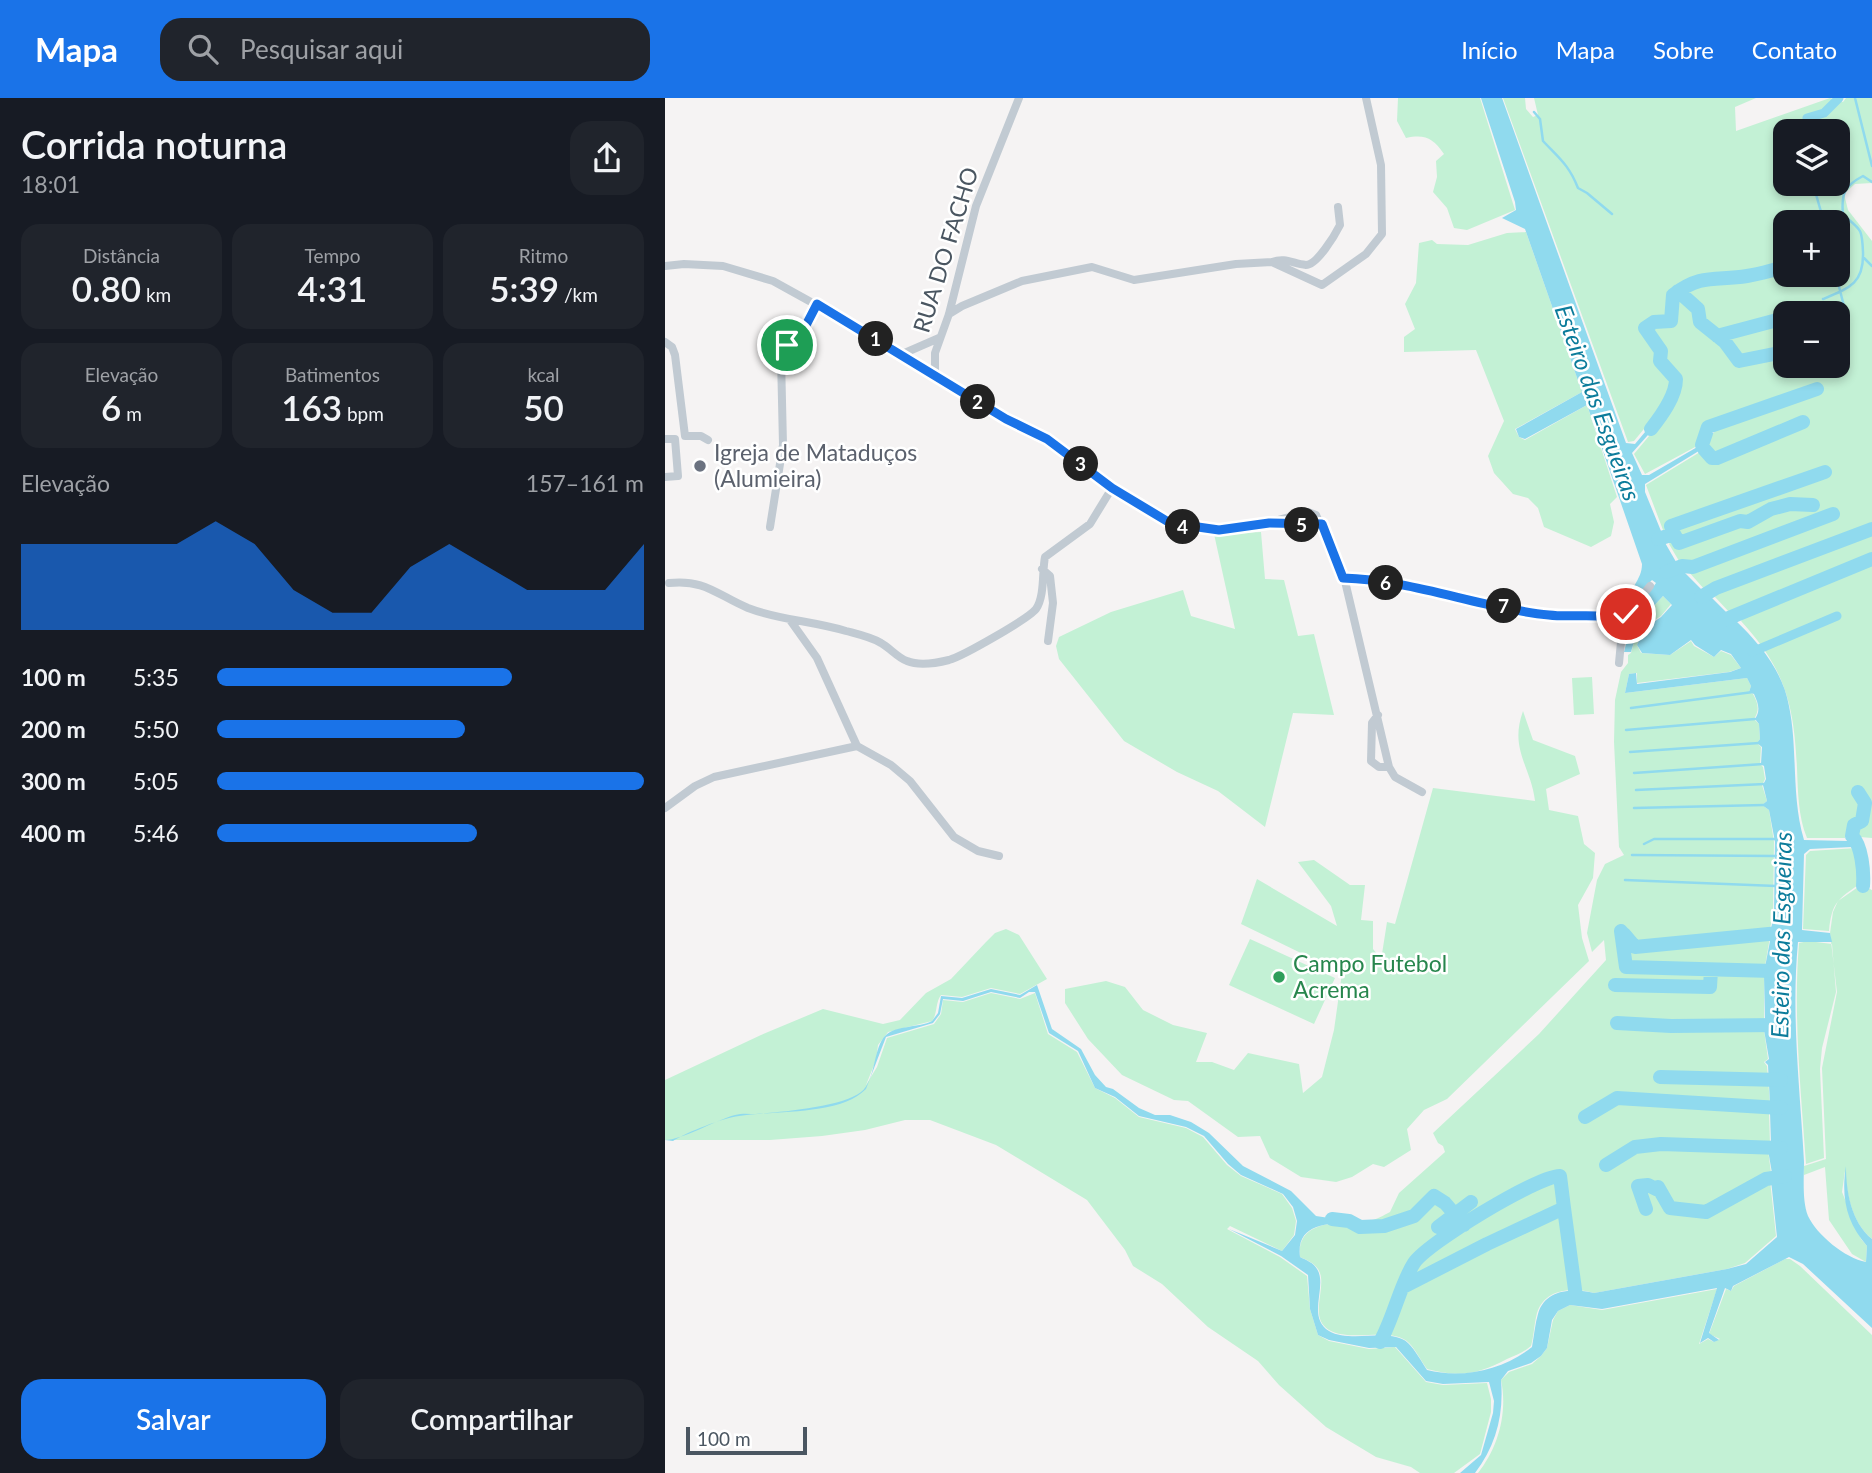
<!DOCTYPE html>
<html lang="pt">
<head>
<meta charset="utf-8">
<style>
  body { margin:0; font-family:Lato,sans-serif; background:#20242c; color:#f1f3f6; height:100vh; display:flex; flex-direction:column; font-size:26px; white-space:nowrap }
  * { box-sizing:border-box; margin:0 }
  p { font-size:23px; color:#9ea1a6 }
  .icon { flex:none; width:38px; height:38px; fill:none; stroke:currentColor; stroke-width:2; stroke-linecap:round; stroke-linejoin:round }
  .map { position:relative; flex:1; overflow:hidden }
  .details { display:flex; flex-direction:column; background:#171b24; width:665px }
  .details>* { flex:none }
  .buttons { position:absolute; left:1108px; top:21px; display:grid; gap:14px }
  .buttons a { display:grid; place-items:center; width:77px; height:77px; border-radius:14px; background:#171b24; box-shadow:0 4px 10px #0003; font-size:35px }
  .scale { position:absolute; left:21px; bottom:18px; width:121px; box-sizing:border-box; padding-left:7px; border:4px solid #4a5661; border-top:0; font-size:19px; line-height:24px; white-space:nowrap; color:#4a5661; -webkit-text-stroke:5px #fff; paint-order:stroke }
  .pin { position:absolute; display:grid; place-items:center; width:60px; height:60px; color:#fff; margin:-30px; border:4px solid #fff; border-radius:50%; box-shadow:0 2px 7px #0007 }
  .km { position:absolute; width:35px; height:35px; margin:-18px; border-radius:50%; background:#222; color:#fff; font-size:19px; line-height:35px; text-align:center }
  .round { display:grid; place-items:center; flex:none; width:74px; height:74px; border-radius:21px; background:#20242c }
  .summary { display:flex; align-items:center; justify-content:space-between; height:119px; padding:0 21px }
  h1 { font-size:38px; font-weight:600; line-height:52px }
  .figures { display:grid; grid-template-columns:repeat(3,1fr); gap:10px; height:119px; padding:7px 21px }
  .figures div { display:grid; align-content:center; border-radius:18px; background:#20242c; text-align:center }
  .figures b { font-size:35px; font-weight:600 }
  .figures small { font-size:19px; font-weight:400 }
  .figures p { font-size:19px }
  .chart { height:196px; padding:14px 21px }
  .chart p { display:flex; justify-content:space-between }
  .chart svg { width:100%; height:126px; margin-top:7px; fill:#1a73e8; opacity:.7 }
  .cta { display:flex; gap:14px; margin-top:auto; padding:14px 21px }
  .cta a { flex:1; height:80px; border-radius:21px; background:#1a73e8; color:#fff; font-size:28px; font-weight:600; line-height:80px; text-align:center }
  .cta a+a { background:#20242c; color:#f1f3f6 }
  ul { padding:0 21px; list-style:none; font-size:23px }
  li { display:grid; grid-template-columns:112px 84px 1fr; align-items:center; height:52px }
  li i { height:18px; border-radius:9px; background:#1a73e8 }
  header { display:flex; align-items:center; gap:42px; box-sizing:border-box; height:98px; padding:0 35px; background:#1a73e8; color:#fff }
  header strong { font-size:33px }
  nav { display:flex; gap:38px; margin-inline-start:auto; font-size:24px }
  .search { width:490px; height:63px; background:#20242c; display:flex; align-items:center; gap:18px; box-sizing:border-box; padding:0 24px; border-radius:21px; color:#9ea1a6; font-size:26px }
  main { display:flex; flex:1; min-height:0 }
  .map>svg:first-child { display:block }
  .green { fill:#c3f1d5; fill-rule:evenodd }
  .water { fill:#90daee }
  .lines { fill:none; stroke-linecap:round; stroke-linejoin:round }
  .stream { stroke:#90daee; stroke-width:2.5 }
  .canal { stroke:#90daee; stroke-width:9 }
  .river { stroke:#90daee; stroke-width:14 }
  .minor { stroke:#c1cad2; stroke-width:8 }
  .route-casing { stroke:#fff; stroke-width:14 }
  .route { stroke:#1a73e8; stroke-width:9 }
  .worship-dot { fill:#6b7280; stroke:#fff; stroke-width:2.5 }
  .leisure-dot { fill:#2e9e5b; stroke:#fff; stroke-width:2.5 }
  .labels { text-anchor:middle; stroke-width:5; stroke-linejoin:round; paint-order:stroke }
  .street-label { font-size:23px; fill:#4a5661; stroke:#fff }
  .worship-label { font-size:23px; fill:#5b616d; stroke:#fff; text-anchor:start }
  .leisure-label { font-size:23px; fill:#27864d; stroke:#fff; text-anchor:start }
  .water-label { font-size:24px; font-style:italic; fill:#0c7c9b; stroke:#fff }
</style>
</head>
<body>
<header>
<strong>Mapa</strong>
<div class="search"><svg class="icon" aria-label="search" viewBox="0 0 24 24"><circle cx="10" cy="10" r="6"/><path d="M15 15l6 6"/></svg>Pesquisar aqui</div>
<nav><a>Início</a><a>Mapa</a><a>Sobre</a><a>Contato</a></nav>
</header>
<main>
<section class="details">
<div class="summary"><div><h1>Corrida noturna</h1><p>18:01</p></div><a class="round"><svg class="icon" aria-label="share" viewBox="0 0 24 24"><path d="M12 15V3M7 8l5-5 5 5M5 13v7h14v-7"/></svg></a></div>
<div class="figures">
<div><p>Distância</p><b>0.80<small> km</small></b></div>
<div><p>Tempo</p><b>4:31</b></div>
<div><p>Ritmo</p><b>5:39<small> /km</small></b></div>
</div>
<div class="figures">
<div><p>Elevação</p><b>6<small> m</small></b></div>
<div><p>Batimentos</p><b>163<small> bpm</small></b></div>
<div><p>kcal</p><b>50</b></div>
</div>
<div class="chart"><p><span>Elevação</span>157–161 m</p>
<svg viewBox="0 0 160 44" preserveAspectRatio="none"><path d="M0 44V14L10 14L20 14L30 14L40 14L50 6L60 14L70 30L80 38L90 38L100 22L110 14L120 22L130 30L140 30L150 30L160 14V44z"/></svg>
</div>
<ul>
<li><b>100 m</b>5:35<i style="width:69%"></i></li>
<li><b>200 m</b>5:50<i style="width:58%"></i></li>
<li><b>300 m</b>5:05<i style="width:100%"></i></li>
<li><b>400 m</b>5:46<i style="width:61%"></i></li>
</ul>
<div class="cta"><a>Salvar</a><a>Compartilhar</a></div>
</section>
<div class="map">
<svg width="1207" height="1375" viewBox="0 0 1207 1375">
  <rect width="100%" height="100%" fill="#f5f3f3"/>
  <path class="green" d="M 733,0 L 815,0 L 850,112 L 802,132 L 789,130 L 782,110 L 768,94 L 772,79 L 771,63 L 779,56 C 768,40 760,36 741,40 L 732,23 Z
    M 838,0 L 860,0 L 861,11 L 868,19 L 873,17 L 869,0 L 1091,0 L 1070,9 L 1071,33 L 1165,0 L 1178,4 L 1181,0 L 1207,0 L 1207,85 L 1190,86 L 1179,96 L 1183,112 L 1207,143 L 1207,740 L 1195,739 L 1192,734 L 1203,719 L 1195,715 L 1194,720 L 1186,723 L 1180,740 L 1142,740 C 1133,718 1133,694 1132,670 C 1129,606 1120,571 1076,523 L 1080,518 L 1076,512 L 1065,515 L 1050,499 L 1054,493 L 1051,489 L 1040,492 L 1014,463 L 1004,446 L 1012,435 L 998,432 L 981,387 L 1035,354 L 1051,364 L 1057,363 L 1043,351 L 1042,343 L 1051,332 L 1047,326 L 1039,328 L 1032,348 L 980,376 L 969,356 L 1000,319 L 996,313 L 993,314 L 969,343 L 963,344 ZM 1120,33 L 1172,33 L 1172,86 L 1120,86 ZM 1120,124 L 1172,124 L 1172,177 L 1120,177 ZM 1120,215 L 1172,215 L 1172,268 L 1120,268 Z
    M 861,134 L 917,294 L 850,331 L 854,339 L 860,342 L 922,307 L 952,399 L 945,406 L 949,424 L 946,438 L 926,449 L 879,429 L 873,410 L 863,400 L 848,396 L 829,375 L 823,358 L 839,323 L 811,252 L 739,254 L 739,239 L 750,231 L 740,206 L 751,185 L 754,145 L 767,142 L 772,146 L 803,147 L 842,135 Z
    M 596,434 L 600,481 L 619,482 L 633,538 L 649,536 L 669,617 L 628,615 L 600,729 L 553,693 L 512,674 L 459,643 L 394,561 L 391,548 L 394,539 L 446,514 L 518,492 L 526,518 L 570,531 L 549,436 Z
    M 998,498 L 1006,506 L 996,518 L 979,529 L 972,547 L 976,555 L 1005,557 L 1026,543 L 1029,548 L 1049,559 L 1056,553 L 1066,557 L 1076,570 L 1064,574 L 972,585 L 972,575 L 964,576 L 960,595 L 1082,580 L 1086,588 L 1084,594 L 1088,596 C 1093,605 1095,612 1089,621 L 1094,626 L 1095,641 L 1092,645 L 1096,649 L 1095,666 L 1098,669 L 1100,681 L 1097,687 L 1102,703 L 1097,707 L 1104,712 L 1109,744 L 1108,816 L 1105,831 L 1095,835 L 1105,839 L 1100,868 L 1089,873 L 1099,878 L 1099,923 L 1094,928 L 1099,932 L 1103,961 L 1099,964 L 1102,968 L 1105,1006 L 1099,1011 L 1104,1014 L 1105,1046 L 1096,1051 L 1103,1052 L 1106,1075 L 1100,1081 L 1105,1082 L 1111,1138 L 1080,1165 L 1062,1171 L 929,1195 C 908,1189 880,1190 872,1215 C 869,1226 869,1238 866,1248 C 858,1255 851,1257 842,1261 C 813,1276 795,1280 762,1271 C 756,1263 751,1252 744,1245 C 726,1228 687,1245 664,1232 C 642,1219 664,1187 653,1171 C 649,1165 642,1162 635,1159 C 631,1119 679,1126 704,1123 C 711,1122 719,1117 725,1114 L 734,1095 L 780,1054 L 778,1048 L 773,1045 L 768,1035 L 874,936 L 941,862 L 939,842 L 927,854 L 922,835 L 932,782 L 940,766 L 959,757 L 954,749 L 949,644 L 950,602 L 956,574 L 963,565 L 963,557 L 966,555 L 975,523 Z
    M 927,579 L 929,616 L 909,617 L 907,580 Z
    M 858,613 L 868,642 L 910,658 L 915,676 L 881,691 L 884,712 L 913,718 L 919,746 L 930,755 L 928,780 L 913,807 L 917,840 L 924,863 L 782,1001 L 759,1012 L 742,1031 L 746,1052 L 719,1069 L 708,1066 L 687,1079 L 671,1084 L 636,1079 L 605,1060 L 595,1038 L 573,1039 L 523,1003 L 509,1002 L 457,977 L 423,941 L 400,905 L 400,891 L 441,883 L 460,889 L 478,912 L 508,927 L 542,935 L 531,964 L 547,964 L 569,972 L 583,955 L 634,966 L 638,995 L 657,979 L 669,932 L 677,875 L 576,826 L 592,781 L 672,828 L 666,808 L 633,764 L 649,762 L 685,787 L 700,787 L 696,822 L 708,823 L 708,851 L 713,857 L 717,856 L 722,824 L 730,826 L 768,690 L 870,703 C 866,668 844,652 858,613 Z
    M 1192,750 L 1196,785 C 1172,802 1167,804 1164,833 L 1138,831 L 1141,757 L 1145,753 Z
    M 1196,787 L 1207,792 L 1207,1141 C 1187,1125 1182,1097 1180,1073 L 1177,1094 L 1196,1141 L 1202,1148 L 1201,1164 L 1187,1156 L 1164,1122 L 1160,1069 L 1139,1077 L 1139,1068 L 1161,1061 L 1157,970 L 1172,894 L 1165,835 L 1168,814 L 1173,803 Z
    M 341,831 L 354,837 L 382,881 L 355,896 L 326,890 L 297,899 L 276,897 C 270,905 273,915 267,923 L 223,934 L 213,947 L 211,962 L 201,987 L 212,969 L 222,940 L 269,926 L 276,916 L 278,902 L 298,904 L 326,895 L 355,901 L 370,895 L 383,936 L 412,954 L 430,990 L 450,1000 L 474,1019 L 521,1030 L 538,1039 L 562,1067 L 576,1078 L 617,1096 L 627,1110 L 631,1123 L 629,1137 L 617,1153 L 565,1128 L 562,1131 L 615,1159 L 642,1178 L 645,1211 L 653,1237 L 664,1243 L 704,1251 L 730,1249 L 761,1284 L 778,1287 L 822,1285 L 826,1301 L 826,1314 L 815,1356 L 789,1375 L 755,1375 L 746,1369 L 711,1359 L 661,1329 L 614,1287 L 593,1263 L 543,1229 L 497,1186 L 468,1168 L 460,1152 L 422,1102 L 331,1047 L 265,1022 L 240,1022 L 200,1032 L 157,1038 L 105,1042 L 0,1042 L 0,982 L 96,937 L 158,911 L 218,926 L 235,922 L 261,895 L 286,881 L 321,844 L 330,835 Z
    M 585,841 L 670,880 L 649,926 L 564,887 Z
    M 1143,843 L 1167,846 L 1171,894 L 1157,950 L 1155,971 L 1159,1060 L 1141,1066 C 1136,993 1128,918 1134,845 Z
    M 1120,1161 L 1125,1161 L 1135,1168 L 1207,1237 L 1207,1375 L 813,1375 C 833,1350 843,1315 836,1282 L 844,1274 L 867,1266 L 876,1258 L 882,1250 L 888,1222 L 893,1213 L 905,1207 L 937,1212 L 1052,1191 L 1034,1246 L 1043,1241 L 1049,1244 L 1055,1241 L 1044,1236 L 1061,1191 L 1066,1193 L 1069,1188 Z"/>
  <path class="water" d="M 816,0 L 837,0 L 961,345 L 970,346 L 996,315 L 998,320 L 967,355 L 977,377 L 984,377 L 1034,348 L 1043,329 L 1049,330 L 1040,339 L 1039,349 L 1055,362 L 1046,362 L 1037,351 L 980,386 L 980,394 L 996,433 L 1009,436 L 999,443 L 1014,469 L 1039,494 L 1051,490 L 1045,498 L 1063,516 L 1077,515 L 1070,522 C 1094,545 1118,573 1124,608 C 1133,652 1126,698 1139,742 L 1183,743 L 1187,749 L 1145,751 L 1139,756 L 1137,832 L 1165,835 L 1167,844 L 1133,844 C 1126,918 1135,990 1139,1064 C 1139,1080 1137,1103 1143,1118 C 1152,1137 1180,1160 1201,1164 L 1202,1148 C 1181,1124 1176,1099 1181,1068 C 1181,1093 1186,1124 1207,1141 L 1207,1230 L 1138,1166 L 1124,1159 L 1068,1188 L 1066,1193 L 1060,1190 L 1044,1235 L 1054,1242 L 1049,1244 L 1043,1240 L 1035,1245 L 1052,1190 L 937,1211 L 905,1207 L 893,1213 L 887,1222 L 882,1250 L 876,1258 L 866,1265 L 843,1273 L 836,1282 C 839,1317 831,1347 810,1375 L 795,1375 L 816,1357 L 828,1315 L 829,1303 L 824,1284 L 778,1286 L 761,1283 L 731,1249 L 704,1250 L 664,1242 L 653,1237 L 645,1211 L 643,1177 L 616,1158 L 564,1131 L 617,1153 L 630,1137 L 632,1123 L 628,1109 L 618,1096 L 576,1077 L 563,1066 L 539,1038 L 521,1029 L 474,1018 L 450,999 L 430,990 L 413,953 L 384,935 L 370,894 L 364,894 L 355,900 L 326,894 L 298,903 L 278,901 L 275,916 L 268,925 L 221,939 L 201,991 C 175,1018 110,1012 74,1018 C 58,1020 22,1034 8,1043 L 0,1042 C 17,1042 51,1022 70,1017 C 77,1015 84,1016 91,1016 C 116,1014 177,1009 196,994 C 211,983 208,948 221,937 C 232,927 254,930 267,923 L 273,915 L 276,898 L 297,900 L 326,891 L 355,897 L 372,887 L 387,931 L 416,951 L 430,977 L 441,989 L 448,991 L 474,1010 L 490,1017 L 505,1017 L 526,1024 L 544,1035 L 578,1068 L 626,1093 L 651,1118 L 684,1123 C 660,1127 631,1126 635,1159 C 641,1162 649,1165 652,1171 C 663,1188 641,1219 664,1233 C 686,1246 726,1229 743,1245 C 751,1253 756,1263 762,1272 C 798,1281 838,1272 867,1249 C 869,1238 870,1226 873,1216 C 880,1191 908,1190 929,1195 L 1062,1171 L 1081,1166 L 1112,1139 L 1106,1082 L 1101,1081 L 1107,1075 L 1103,1052 L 1097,1051 L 1106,1045 L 1105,1014 L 1100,1011 L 1105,1006 L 1103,967 L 1100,964 L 1104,961 L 1099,932 L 1095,928 L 1100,923 L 1099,878 L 1090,873 L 1100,869 L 1106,838 L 1096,835 L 1106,831 L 1109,816 L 1110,744 L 1104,712 L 1097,707 L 1102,703 L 1098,687 L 1101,681 L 1099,668 L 1096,666 L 1097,649 L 1092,645 L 1095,641 L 1094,626 L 1090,621 C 1096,612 1093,605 1089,596 L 1084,594 L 1086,588 L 1082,580 L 960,595 L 964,576 L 971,575 L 972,586 L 1065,574 L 1076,570 L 1066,556 L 1056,552 L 1049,559 L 1030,547 L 1026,542 L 1005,557 L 977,555 L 972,547 L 980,530 L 996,519 L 1007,507 L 998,498 L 975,523 L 966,554 L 959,554 L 968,517 L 991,485 L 987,482 L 963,507 C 963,490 977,483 977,466 L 922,307 L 860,341 L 854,339 L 851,331 L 917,294 L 860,131 L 837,120 L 851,112 L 850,104 Z"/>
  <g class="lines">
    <path class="stream" d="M 1190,0 L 1207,68
      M 869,14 L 875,21 L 878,43 C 894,60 904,67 913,90 L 922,95 L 947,116
      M 1149,18 L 1153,33
      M 1148,86 L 1159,124
      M 1199,160 L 1207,168
      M 1171,177 L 1181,216
      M 1158,201 C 1185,190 1199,185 1198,154 C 1197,130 1196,132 1178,117 C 1176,96 1179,88 1198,78 L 1207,84
      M 966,610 L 1088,594
      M 961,632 L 1090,621
      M 965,654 L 1094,645
      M 969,675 L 1098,666
      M 971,692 L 1100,686
      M 969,710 L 1099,707
      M 979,746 L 989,741 L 1111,741
      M 967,757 L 1111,758
      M 960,782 L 1111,788"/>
    <path class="canal" d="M 1142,20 L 1159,15 L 1174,0
      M 1087,554 L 1172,518"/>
    <path class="river" d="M 1013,193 L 1033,211 L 1035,224 L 1060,244 L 1074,263 L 1109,256
      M 1052,238 L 1120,220
      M 986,331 C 997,317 1011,298 1011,281 L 995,263 L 996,253 L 980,230 L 989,224 L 1006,223 L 1008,197 C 1037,175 1051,183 1082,178 C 1095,176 1107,172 1120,169
      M 1037,347 L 1043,329 L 1152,291
      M 1039,351 L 1047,360 L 1052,360 L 1138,324
      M 1009,436 L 1006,428 L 1160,374
      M 993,441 L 1009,436 L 1014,445 L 1075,423 L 1083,424 L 1106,411 L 1125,406 L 1148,407
      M 1001,474 L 1017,468 L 1028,469 L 1168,416
      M 1036,499 L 1051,490 L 1207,431
      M 1059,522 L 1207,461
      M 1193,694 L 1200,705 L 1197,723 L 1189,727 L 1187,738 C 1197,748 1199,774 1198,788
      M 956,833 L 961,869 L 1108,873
      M 959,836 L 970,849 L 1114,835
      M 950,887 L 1045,889 L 1046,872
      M 952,925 L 1006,928 L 1112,927
      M 995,979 L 1116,982
      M 920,1019 L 952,1000 L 1116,1010
      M 941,1067 L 970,1049 L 996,1046 L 1116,1050
      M 981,1111 L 973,1088 L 983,1087 L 991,1091 L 993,1089 L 1005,1110 L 1041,1114 L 1101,1081 L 1120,1078
      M 667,1121 L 684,1123 L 695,1129 L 719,1128 L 749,1118 L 769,1098 L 780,1105 L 799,1127
      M 773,1129 L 806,1104
      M 738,1189 L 822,1146 L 899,1110 L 911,1199
      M 715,1244 C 729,1219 735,1187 749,1165 C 762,1145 871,1079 895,1078 L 899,1110"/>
    <path class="minor" d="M 607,164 C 621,159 628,166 641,167 C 652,167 670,137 675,127 L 673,109
      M 0,168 L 19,166 L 58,168 L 108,183 L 193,230 L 341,321 L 382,341 L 447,390 L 504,425 L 554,432 L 583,430 L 643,414 L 651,417 L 679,479 L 724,669 L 730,679 L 757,694
      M 284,216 L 297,208 L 357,183 L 427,169 L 469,182 L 571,166 L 607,164 L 657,187 L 701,156 L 717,136 L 716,67 L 701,0
      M 0,244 L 7,249 L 10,257 L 20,338 L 36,338 L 43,342
      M 235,257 L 274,240
      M 270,278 L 270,255 L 284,216 L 311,108 L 354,0
      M 0,341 L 10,341 L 13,378 L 0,379
      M 607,426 L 657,426
      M 105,429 L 118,347 L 116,259 L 122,247 L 138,233 L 152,206
      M 377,471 L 385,478 L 388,505 L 383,543
      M 679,479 C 748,482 815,510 884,517 C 908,520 930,514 953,521
      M 4,485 C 40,481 52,497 83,510 C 114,522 148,523 181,533 C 192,536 206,539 216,545 C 225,550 233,560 242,563 C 254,568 272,565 284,562 C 298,558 363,521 371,511 C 380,498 377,473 380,459 L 425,426 L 447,390
      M 953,521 L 966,512 L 985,488
      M 953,521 L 957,534 L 954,565
      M 125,522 L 152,560 L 192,648
      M 713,617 L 707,625 L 706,663 L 714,669 L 724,669
      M 192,648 L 226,667 L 245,683 L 289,739 L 313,753 L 334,758
      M 0,710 L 30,688 L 49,679 L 192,648"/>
  </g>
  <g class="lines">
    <g class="route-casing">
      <path id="route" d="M 122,247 L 138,233 L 152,206 L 341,321 L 382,341 L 447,390 L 505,425 L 554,432 L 604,425 L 657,426 L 678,480 C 748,482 815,510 884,517 C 908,520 930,514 953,522 L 961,516"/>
    </g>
    <use href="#route" class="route"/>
  </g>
  <circle class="worship-dot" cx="35" cy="368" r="7"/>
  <circle class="leisure-dot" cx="614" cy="879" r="7"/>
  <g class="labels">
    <g class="street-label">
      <text transform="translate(281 152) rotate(-73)" y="8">RUA DO FACHO</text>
    </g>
    <g class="worship-label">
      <text x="49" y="363">Igreja de Mataduços<tspan x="49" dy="26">(Alumieira)</tspan></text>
    </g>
    <g class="leisure-label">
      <text x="628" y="874">Campo Futebol<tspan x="628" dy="26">Acrema</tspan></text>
    </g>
    <g class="water-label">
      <text transform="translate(932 305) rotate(70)" y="8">Esteiro das Esgueiras</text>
      <text transform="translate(1117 837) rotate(-89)" y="8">Esteiro das Esgueiras</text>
    </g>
  </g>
</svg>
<div class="buttons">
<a><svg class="icon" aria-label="layers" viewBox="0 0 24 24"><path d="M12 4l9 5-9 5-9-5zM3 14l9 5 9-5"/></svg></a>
<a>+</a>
<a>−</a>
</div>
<div class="scale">100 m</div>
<div class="pin" style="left:122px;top:247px;background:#1e9e55"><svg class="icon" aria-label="arrive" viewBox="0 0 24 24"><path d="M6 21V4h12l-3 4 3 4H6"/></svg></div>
<div class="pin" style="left:961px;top:516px;background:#d93025"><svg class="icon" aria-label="check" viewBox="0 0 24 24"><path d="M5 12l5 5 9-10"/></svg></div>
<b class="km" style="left:211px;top:241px">1</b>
<b class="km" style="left:313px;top:304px">2</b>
<b class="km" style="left:416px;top:366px">3</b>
<b class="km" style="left:518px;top:429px">4</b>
<b class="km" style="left:637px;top:427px">5</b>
<b class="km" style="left:721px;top:485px">6</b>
<b class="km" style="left:839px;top:508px">7</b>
</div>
</main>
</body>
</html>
